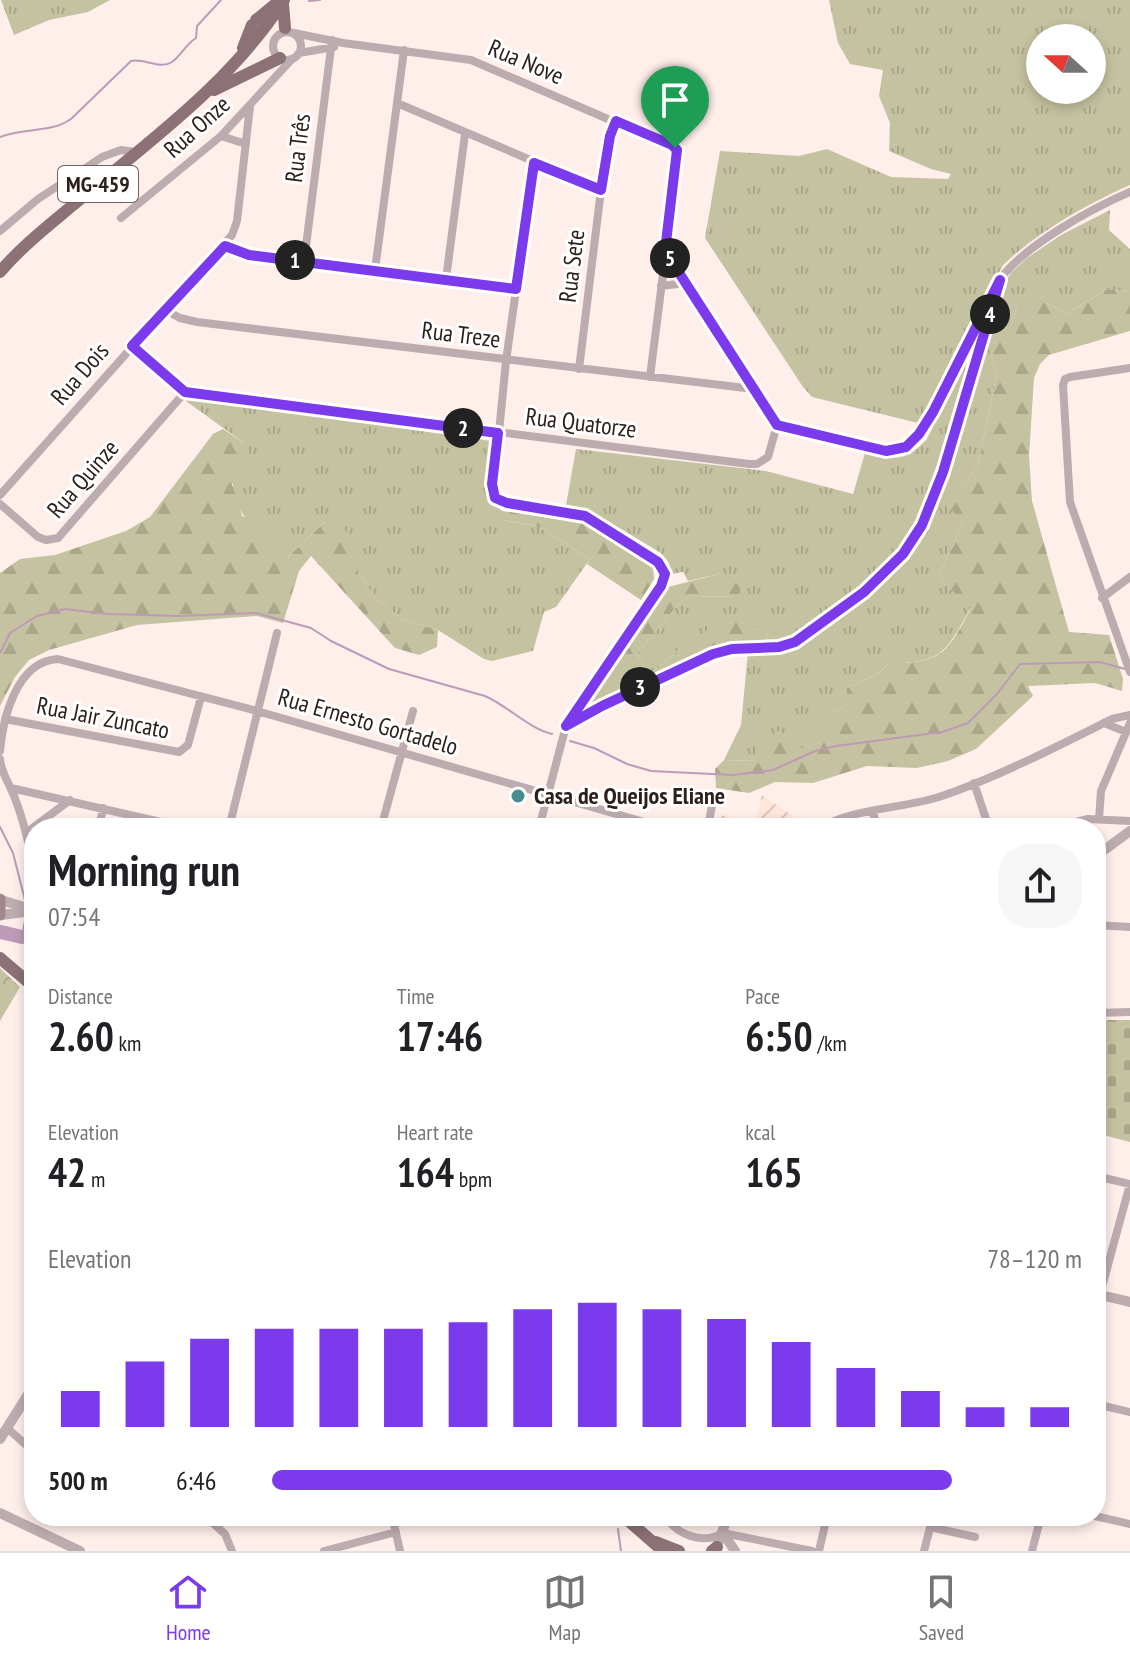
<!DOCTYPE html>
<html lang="en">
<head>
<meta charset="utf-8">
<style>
  body { margin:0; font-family:"PT Sans Narrow",sans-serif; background:#f6f6f6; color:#202124; height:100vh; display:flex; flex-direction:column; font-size:30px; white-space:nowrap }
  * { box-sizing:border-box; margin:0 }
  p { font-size:26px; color:#757577 }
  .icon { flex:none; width:44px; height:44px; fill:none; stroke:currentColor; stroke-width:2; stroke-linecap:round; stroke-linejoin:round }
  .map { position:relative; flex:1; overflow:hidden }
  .side { position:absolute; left:24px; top:818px; width:1082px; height:708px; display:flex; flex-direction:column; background:#fff; border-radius:32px; box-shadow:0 4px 12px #0003 }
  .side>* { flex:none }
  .needle { width:52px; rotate:291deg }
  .buttons { position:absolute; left:1026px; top:24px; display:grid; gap:16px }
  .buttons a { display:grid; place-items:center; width:80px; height:80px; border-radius:50%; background:#fff; box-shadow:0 4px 12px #0003; font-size:40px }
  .pin { position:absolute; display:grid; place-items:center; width:68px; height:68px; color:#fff; margin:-82px -34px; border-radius:50% 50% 50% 0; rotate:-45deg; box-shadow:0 0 8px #0007 }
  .pin .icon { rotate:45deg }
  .km { position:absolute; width:40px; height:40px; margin:-20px; border-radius:50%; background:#222; color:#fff; font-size:22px; line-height:40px; text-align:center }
  .round { display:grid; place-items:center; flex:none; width:84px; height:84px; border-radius:32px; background:#f6f6f6 }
  .headline { display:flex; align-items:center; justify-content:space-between; height:136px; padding:0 24px }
  h1 { font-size:44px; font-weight:800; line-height:60px }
  .figures { display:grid; grid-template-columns:repeat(3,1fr); gap:12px; height:136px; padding:8px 24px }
  .figures div { display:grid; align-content:center }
  .figures b { font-size:40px; font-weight:800 }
  .figures small { font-size:22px; font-weight:400 }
  .figures p { font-size:22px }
  .chart { height:224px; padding:16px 24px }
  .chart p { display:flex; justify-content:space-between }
  .chart svg { width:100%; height:144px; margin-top:8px; stroke:#7c3aed; stroke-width:6 }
  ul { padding:0 24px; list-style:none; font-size:26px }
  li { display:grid; grid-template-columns:128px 96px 1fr; align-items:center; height:60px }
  li i { height:20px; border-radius:10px; background:#7c3aed }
  .tabs { display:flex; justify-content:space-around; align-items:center; height:112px; border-top:2px solid #e0e0e0; background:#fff; font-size:22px; color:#757577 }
  .tabs a { display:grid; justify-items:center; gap:4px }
  .tabs .on { color:#7c3aed }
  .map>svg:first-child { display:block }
  .industrial { fill:url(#industrial-furrows) }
  .grass { fill:url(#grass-tufts); fill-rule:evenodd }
  .forest { fill:url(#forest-firs) }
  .cemetery { fill:url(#cemetery-stones) }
  .park { fill:url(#park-crowns) }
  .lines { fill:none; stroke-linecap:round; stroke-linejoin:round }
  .stream { stroke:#bd9ab6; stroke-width:2 }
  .river { stroke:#bd9ab6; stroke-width:14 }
  .minor { stroke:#bcacaf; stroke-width:8 }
  .tertiary { stroke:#bcacaf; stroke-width:10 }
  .secondary { stroke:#a0898e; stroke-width:11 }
  .primary { stroke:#8c7176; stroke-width:12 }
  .route-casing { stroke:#fff; stroke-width:16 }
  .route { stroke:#7c3aed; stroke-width:10 }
  .poi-dot { fill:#458d91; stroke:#fff; stroke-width:3 }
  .labels { text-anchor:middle; stroke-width:6; stroke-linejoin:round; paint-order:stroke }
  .shield { fill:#fff; stroke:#6c6360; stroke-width:2 }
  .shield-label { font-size:22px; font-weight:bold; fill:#2d201c }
  .street-label { font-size:24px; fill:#2d201c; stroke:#fff }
  .poi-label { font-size:24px; font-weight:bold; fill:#2d201c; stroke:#fff; text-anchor:start }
</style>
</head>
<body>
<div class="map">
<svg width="1130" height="1551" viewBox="0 0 1130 1551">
  <defs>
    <pattern id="industrial-furrows" width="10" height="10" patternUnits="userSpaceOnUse" patternTransform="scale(2)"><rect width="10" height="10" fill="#ffe5dc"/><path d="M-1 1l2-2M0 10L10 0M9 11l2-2" fill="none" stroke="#dbc4bc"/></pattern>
    <pattern id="grass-tufts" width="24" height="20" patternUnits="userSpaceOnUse" patternTransform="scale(2)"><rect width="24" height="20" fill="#c5c2a1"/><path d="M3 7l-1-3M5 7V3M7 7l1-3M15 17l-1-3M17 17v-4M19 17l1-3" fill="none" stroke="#aaa68a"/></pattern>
    <pattern id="forest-firs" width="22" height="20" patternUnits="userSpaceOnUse" patternTransform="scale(2)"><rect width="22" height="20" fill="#c5c2a1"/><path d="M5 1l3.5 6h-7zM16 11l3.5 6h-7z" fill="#aaa68a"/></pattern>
    <pattern id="cemetery-stones" width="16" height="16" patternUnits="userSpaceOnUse" patternTransform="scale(2)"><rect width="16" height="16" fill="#c5c2a1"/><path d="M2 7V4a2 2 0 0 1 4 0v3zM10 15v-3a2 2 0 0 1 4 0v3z" fill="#aaa68a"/></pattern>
    <pattern id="park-crowns" width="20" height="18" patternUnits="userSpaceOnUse" patternTransform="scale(2)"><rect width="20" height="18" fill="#c5c2a1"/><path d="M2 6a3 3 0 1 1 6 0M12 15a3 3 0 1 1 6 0" fill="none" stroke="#aaa68a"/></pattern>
  </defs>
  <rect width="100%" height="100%" fill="#feefeb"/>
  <path class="industrial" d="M 762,795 L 794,817 L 791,828 L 718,828 L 721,815 L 755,824 Z"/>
  <path class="grass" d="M 1,0 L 110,0 L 88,12 L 49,20 L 14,35 Z
    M 829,0 L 1130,0 L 1130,185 C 1085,205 1039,231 1003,265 L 918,423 L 812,397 L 803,387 L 705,238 L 720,151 L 799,156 L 827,149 L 891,177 L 948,179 L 951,174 L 931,169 L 889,151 L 890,123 L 879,96 L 883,70 L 850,64 L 838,43 ZM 1040,38 L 1092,38 L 1092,90 L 1040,90 Z
    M 1110,210 L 1109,230 L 1130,249 L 1130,292 L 1107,289 L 1066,314 L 1045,302 L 1017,306 L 1011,325 L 989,348 L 997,373 L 978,465 L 950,505 L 963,524 L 940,573 L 945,584 L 971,607 C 947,651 942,664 889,663 L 878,674 L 847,688 L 847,705 L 833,713 L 817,716 L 804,749 L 792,745 L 757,761 L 724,760 L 741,725 L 748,652 L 783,651 L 813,636 L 872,589 L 914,545 L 928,522 L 940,492 L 985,347 L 1000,289 L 1012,272 L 1027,258 L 1061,235 Z
    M 986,317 C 975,359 963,399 949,440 C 938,473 928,506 909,535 C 894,559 870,577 850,596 C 826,618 798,638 766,643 L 767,630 L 682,647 L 654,671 L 645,668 L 637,654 L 680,602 L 690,596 L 738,597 L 719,574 L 688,581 L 683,572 L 671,574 L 669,563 L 661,553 L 591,511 L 566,505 L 576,449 L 766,471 L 853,494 L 865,453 C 895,460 906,462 927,439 Z
    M 191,397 L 491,441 L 486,496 L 502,511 L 502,520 L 538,526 L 590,559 L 556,607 L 544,612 L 533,651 L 492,661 L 484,659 L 438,630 L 402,619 L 376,599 L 358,572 L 358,552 L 325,522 L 288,557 C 267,534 234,521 233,485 C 232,473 241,455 244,443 L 186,401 Z"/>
  <path class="forest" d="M 1107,289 L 1130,292 L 1130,331 L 1049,355 L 1040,364 L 1034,378 L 1029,456 L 1032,501 L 1069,632 L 1109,635 L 1123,679 L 1122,691 L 1095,683 L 1028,686 L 1033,696 L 976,749 L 948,761 L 917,768 L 867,766 L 813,783 L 775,782 L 749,793 L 716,788 L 715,769 L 724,760 L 757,761 L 757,745 L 780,730 L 792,745 L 804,748 L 817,715 L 833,713 L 847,705 L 847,688 L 878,674 L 889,663 C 942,664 948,652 971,608 L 945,584 L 940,573 L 963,524 L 949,506 L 978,465 L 997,373 L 989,348 L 996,329 L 1011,325 L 1017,306 L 1023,301 L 1045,302 L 1066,314 Z
    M 223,429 L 244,443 L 252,463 L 232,484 L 242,516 L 261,523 L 263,535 L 272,539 L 288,557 L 325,522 L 342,525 L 358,552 L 358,572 L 376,599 L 402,619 L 438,630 L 437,647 L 419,655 L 395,648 L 311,556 L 299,571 L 283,623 L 257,616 L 137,625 L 49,650 L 29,660 L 15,677 L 0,706 L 0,573 L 20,559 L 55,555 L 126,531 L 150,517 L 213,434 Z
    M 502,511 L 578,522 L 590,527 L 653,568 L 654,579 L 641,600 L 587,564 L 590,559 L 538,526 L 502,520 Z
    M 719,574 L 742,586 L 738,597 L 690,596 L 680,602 L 637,654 L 645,668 L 654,671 L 682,647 L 724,619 L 767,630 L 766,643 L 731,644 L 700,653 L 580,714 L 668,587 Z"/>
  <path class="cemetery" d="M 1096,1020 L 1130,1020 L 1130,1142 L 1096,1133 Z"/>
  <path class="park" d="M 0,968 L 20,987 L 0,1021 Z"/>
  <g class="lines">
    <path class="stream" d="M 309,1 L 320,0
      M 0,137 C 24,127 49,134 71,119 L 131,61 C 145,58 160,70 172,62 C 181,56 185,45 196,38 L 197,26 L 221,0
      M 0,653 L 10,633 L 37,616 L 65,609 L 108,614 L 179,616 L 256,613 L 311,628 L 331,641 L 389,669 L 485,696 C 508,706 528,728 552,734
      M 570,741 L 594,748 L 627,764 L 651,771 L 733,775 L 773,770 L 815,751 L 836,746 L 942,732 L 968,723 L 997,694 L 1020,664 L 1100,662 L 1125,669
      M 0,827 L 13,853 L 25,900
      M 26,915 L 22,937 L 34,939
      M 618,1529 L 621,1551"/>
    <path class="river" d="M 1,932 L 22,937"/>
    <path class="minor" d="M273 46a14 14 0 1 1 28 0a14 14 0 1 1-28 0Z
      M 294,33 L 343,43 L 471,60 L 675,148 L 678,156 L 650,377
      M 299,53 L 334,47
      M 397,103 L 601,190
      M 221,136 L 246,144
      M 534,163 L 506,361 L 493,493 L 499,501 L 507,503 L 571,513 L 592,519 L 658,562 L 665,574 L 661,586 L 566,726 L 539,828
      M 121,218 L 221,136 L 292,59
      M 0,231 L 38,199 L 102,157 L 121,150 L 135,152
      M 225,246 L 249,255 L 516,289
      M 666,251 L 777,425
      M 304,262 L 332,40
      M 375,270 L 404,50
      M 446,279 L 465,134
      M 661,286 L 686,283
      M 165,310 L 180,318 L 197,322 L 754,389
      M 132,346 L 185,392 L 749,464 L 757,464 L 768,457 L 777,425
      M 1130,368 L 1070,377 L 1065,379 L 1063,385 L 1070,502 L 1130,672
      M 579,369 L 601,190 L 610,136 L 616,121
      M 777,425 C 803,432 880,457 902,448 C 934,437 977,313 999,281 C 1023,246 1091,209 1130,192
      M 0,495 L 232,235 L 237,221 L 250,106
      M 0,504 L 38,537 L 46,540 L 58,538 L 185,392
      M 1102,598 L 1130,577
      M 5,719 L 179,752 L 188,745 L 201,697
      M 1104,723 L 1126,732
      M 566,726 L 602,706 L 713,654 L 732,649 L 779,647 L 795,642 L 864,592 L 903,554 L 922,525 L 943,472 L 1000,280
      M 0,751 C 3,717 17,661 58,659 L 257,711 L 665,828
      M 0,759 C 1,771 6,778 11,789 C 22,813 28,841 34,868
      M 974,783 L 989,828
      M 11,788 L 187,828
      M 873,812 L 877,828
      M 1099,819 L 1101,791 L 1130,723
      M 99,828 L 103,808
      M 229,828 L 277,633
      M 381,828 L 413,711
      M 708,828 L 714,794
      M 821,828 C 849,809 905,808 939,797 C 998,777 1056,747 1112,719 L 1130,715
      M 1052,828 L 1088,819 L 1130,821
      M 26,833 L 70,800
      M 1096,925 L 1130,927
      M 1096,1013 L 1130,1012
      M 1096,1176 L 1130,1184
      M 1096,1309 L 1130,1184
      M 1096,1404 L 1130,1412
      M 7,1428 L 34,1452
      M 105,1516 L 119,1522 L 150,1516
      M 205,1516 L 225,1534 L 232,1551
      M 392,1516 L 400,1551
      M 665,1516 C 677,1535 703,1545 723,1533 L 812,1551
      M 1095,1516 L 1130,1524
      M 930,1527 L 975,1537
      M 324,1551 L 396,1532
      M 819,1551 L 827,1516
      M 924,1551 L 933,1516
      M 1032,1551 L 1041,1516"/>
    <path class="tertiary" d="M 1096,856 L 1130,831
      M 1,900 L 34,910
      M 2,915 L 31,911
      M 1096,1294 L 1130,1302
      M 0,1439 L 34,1385
      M 0,1513 L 80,1551
      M 723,1533 L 735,1551
      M 715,1551 L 728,1516"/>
    <path class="secondary" d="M 0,899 L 0,915"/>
    <path class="primary" d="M 283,4 L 285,28
      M 256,20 L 278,2
      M 243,48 L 252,25
      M 214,90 L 280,58
      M 0,272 C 21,247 48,226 73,205 C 147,143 231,83 284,0
      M 0,958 L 34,987
      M 623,1516 L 663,1551
      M 656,1542 L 679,1551
      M 712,1551 L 717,1547"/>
  </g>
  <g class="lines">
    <g class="route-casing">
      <path id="route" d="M 616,121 L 672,145 L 677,150 L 665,251 L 777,425 L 886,451 L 906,447 L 919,434 L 933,412 L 1000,280 L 943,472 L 922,525 L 903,554 L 864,592 L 795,642 L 779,647 L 732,649 L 713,654 L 602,706 L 566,726 L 661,586 L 665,574 L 658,562 L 585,516 L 507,503 L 495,498 L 492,484 L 498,433 L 185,392 L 132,346 L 225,246 L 249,255 L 516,289 L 534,163 L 601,190 L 610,136 Z"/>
    </g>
    <use href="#route" class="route"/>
  </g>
  <circle class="poi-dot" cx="518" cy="796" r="8"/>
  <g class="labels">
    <rect class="shield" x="58" y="166" width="80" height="36" rx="6"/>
    <g class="shield-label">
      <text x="98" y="192">MG-459</text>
    </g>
    <g class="street-label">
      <text transform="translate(526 62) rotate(23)" y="8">Rua Nove</text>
      <text transform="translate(197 127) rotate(-42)" y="8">Rua Onze</text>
      <text transform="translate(298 148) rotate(-83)" y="8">Rua Três</text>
      <text transform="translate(572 266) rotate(-83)" y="8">Rua Sete</text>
      <text transform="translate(461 335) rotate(7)" y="8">Rua Treze</text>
      <text transform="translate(80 374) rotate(-49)" y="8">Rua Dois</text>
      <text transform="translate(581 423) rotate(7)" y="8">Rua Quatorze</text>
      <text transform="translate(83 479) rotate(-49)" y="8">Rua Quinze</text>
      <text transform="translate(103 718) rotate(11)" y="8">Rua Jair Zuncato</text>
      <text transform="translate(368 722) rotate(16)" y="8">Rua Ernesto Gortadelo</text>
    </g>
    <g class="poi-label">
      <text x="534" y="804">Casa de Queijos Eliane</text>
    </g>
  </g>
</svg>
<div class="buttons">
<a><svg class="needle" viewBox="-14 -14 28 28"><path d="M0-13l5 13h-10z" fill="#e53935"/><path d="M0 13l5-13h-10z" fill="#757577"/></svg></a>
</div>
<div class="pin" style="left:675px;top:148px;background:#1e9e55"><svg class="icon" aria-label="arrive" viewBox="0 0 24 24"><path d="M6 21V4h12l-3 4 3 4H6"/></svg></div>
<b class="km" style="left:295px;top:260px">1</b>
<b class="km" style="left:463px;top:428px">2</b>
<b class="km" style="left:640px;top:687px">3</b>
<b class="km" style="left:990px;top:314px">4</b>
<b class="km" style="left:670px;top:258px">5</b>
<section class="side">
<div class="headline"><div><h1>Morning run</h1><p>07:54</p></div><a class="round"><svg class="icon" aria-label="share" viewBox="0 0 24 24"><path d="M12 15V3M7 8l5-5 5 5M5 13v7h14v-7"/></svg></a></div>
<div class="figures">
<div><p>Distance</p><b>2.60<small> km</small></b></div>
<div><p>Time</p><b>17:46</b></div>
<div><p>Pace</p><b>6:50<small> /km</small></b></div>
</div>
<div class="figures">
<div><p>Elevation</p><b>42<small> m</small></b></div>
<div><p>Heart rate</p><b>164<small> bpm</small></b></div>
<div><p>kcal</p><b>165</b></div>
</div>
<div class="chart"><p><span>Elevation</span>78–120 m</p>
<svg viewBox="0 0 160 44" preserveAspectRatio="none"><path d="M5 44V33M15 44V24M25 44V17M35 44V14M45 44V14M55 44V14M65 44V12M75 44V8M85 44V6M95 44V8M105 44V11M115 44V18M125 44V26M135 44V33M145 44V38M155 44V38"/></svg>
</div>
<ul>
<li><b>500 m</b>6:46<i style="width:84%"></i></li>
</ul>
</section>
</div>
<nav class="tabs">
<a class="on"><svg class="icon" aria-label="home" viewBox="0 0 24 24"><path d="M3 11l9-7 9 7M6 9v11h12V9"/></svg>Home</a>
<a><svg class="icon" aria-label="map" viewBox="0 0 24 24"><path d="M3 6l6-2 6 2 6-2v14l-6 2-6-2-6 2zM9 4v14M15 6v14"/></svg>Map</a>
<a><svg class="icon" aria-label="saved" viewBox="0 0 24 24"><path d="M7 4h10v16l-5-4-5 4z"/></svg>Saved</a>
</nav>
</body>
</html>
